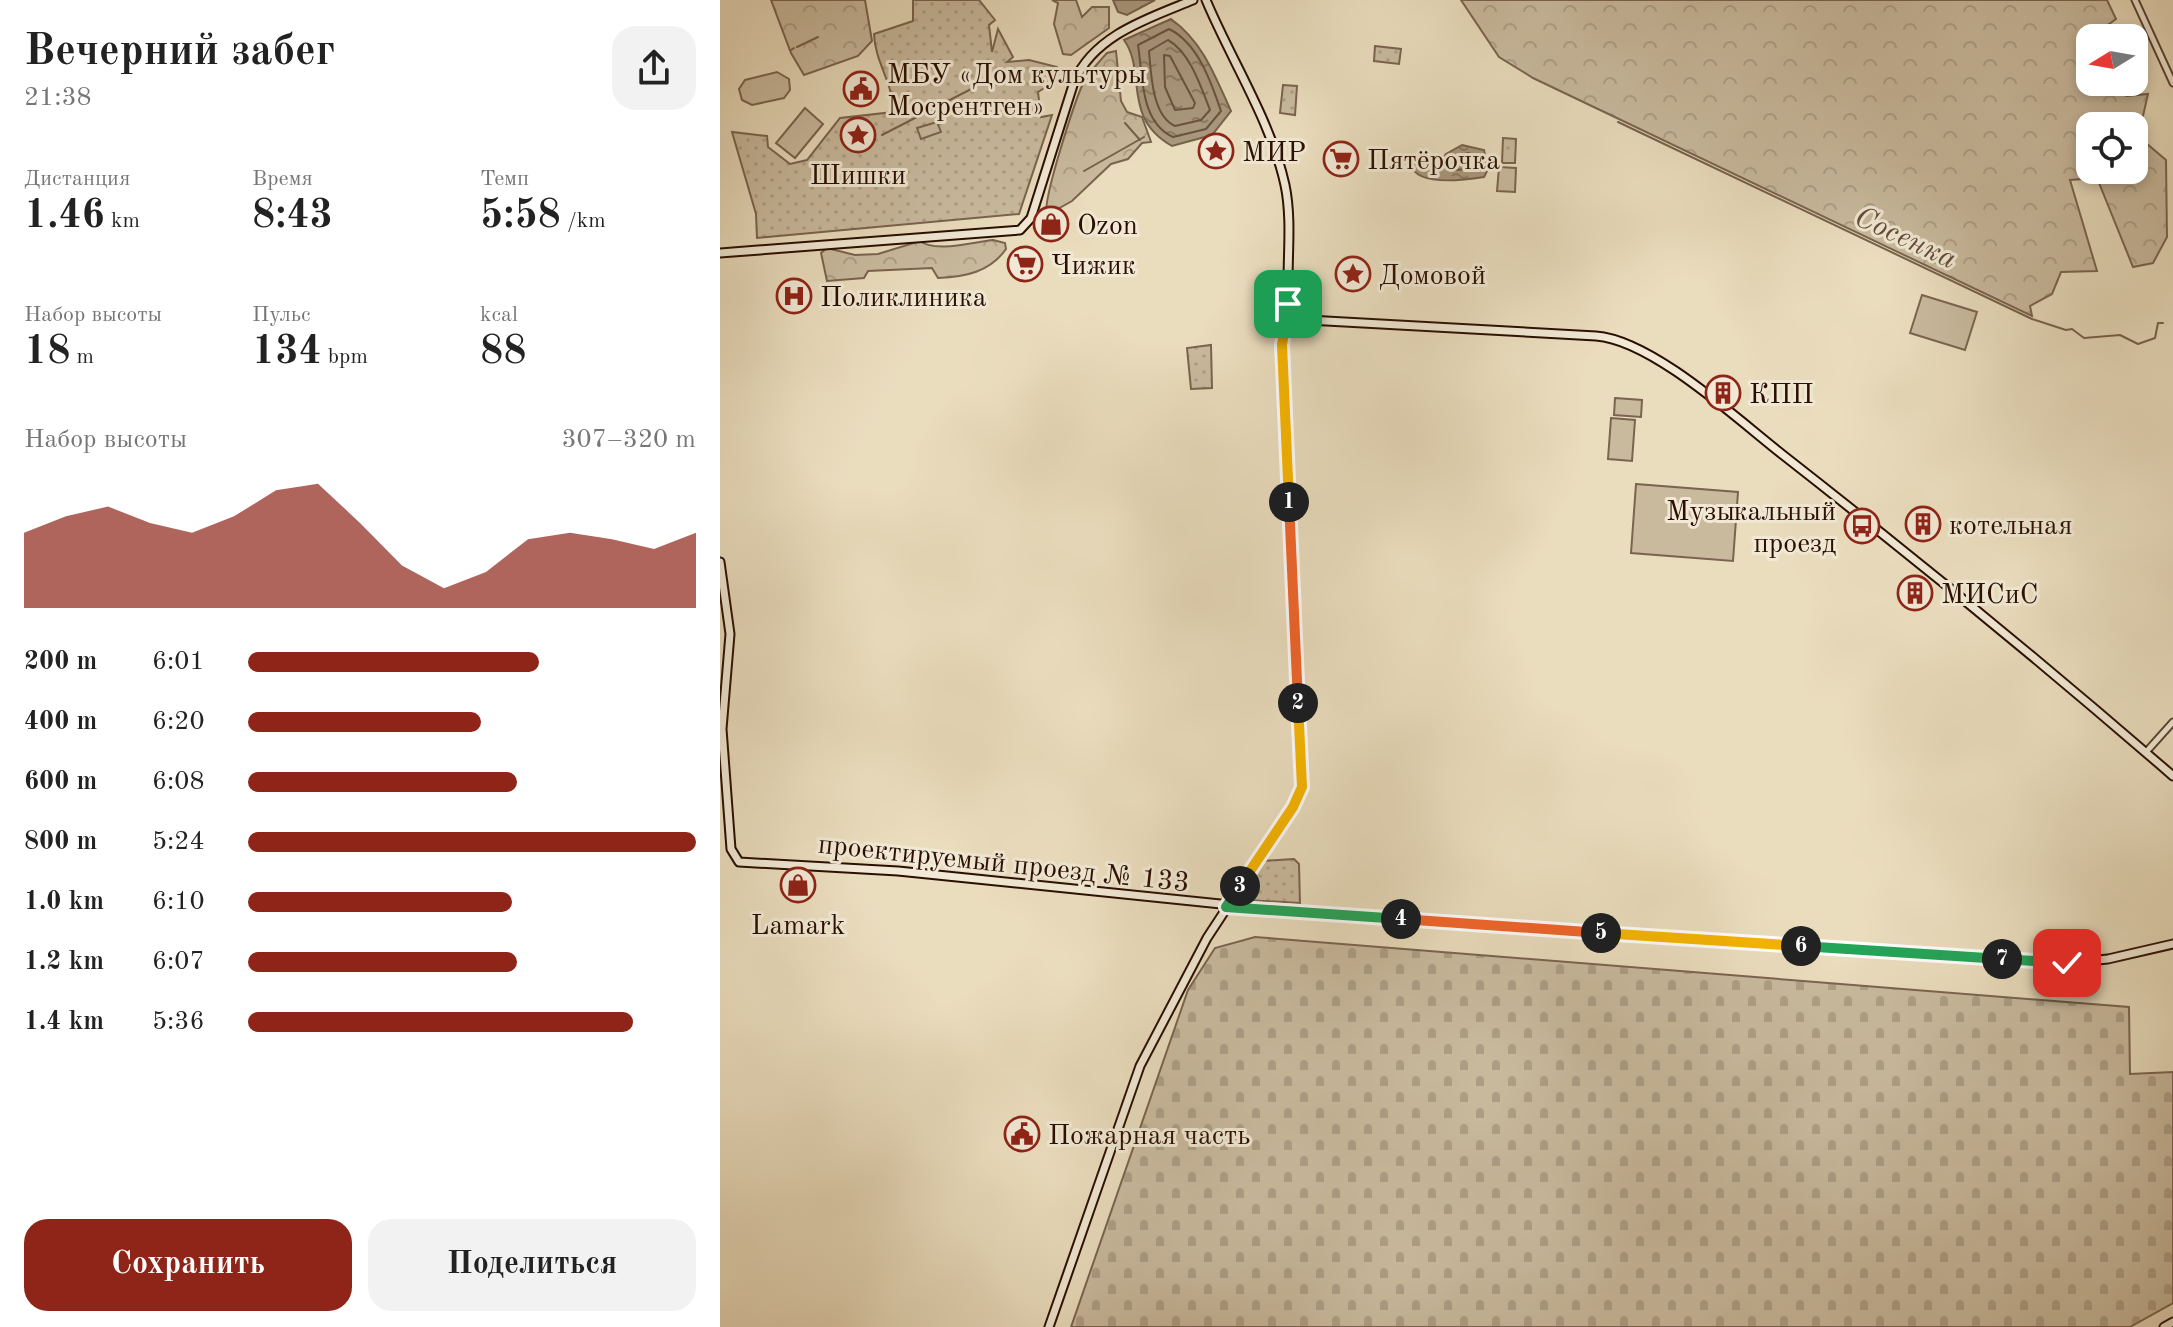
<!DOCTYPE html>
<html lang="ru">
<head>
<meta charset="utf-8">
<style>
  body { margin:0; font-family:"Old Standard TT",serif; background:#f2f2f2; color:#222; height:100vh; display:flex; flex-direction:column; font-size:30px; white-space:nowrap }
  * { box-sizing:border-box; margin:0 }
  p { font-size:26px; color:#767676 }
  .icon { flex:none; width:44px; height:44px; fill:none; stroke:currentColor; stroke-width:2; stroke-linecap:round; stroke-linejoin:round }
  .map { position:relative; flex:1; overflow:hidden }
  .sheet { display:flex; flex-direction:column; background:#fff; width:720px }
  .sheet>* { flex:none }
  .needle { width:52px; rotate:259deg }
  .fabs { position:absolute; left:1356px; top:24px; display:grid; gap:16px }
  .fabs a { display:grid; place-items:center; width:72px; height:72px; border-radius:16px; background:#fff; box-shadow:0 4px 12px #0003; font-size:40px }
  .pin { position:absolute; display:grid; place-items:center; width:68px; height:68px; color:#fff; margin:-34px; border-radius:16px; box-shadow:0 4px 12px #0006 }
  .km { position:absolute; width:40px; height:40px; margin:-20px; border-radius:50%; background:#222; color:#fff; font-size:22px; line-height:40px; text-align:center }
  .round { display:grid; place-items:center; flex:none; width:84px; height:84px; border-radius:24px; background:#f2f2f2 }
  .summary { display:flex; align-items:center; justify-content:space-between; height:136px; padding:0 24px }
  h1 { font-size:44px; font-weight:600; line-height:60px }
  .metrics { display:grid; grid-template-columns:repeat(3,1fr); gap:12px; height:136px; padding:8px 24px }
  .metrics div { display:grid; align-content:center }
  .metrics b { font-size:40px; font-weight:600 }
  .metrics small { font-size:22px; font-weight:400 }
  .metrics p { font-size:22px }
  .chart { height:224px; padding:16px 24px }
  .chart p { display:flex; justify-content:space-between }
  .chart svg { width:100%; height:144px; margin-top:8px; fill:#8f2418; opacity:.7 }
  .button { display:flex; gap:16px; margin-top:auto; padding:16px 24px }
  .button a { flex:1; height:92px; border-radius:24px; background:#8f2418; color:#fff; font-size:32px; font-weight:600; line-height:92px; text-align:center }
  .button a+a { background:#f2f2f2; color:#222 }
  ul { padding:0 24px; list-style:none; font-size:26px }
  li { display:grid; grid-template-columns:128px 96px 1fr; align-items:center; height:60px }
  li i { height:20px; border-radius:10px; background:#8f2418 }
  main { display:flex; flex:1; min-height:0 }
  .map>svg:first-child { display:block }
  .grass { fill:url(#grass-dots); stroke:#7a644f; stroke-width:2 }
  .forest { fill:url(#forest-crowns); stroke:#7a644f; stroke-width:2 }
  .cemetery { fill:url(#cemetery-stones); stroke:#7a644f; stroke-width:2 }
  .pitch { fill:#c9ba9e; stroke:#7a644f; stroke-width:2 }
  .water { fill:url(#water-ripples); stroke:#76614b; stroke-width:2 }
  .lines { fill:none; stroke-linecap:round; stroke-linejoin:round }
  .shore { stroke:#6a533e; stroke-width:2 }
  .stream { stroke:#76614b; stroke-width:2 }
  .street-casing { stroke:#5a4230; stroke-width:9 }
  .secondary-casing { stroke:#2a0f00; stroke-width:11 }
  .street { stroke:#f1e9d5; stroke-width:5 }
  .secondary { stroke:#f1e9d5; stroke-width:7 }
  .split-1-casing { stroke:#fff; stroke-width:16 }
  .split-2-casing { stroke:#fff; stroke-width:16 }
  .split-3-casing { stroke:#fff; stroke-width:16 }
  .split-4-casing { stroke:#fff; stroke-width:16 }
  .split-5-casing { stroke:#fff; stroke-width:16 }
  .split-6-casing { stroke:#fff; stroke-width:16 }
  .split-7-casing { stroke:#fff; stroke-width:16 }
  .split-8-casing { stroke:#fff; stroke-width:16 }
  .split-1 { stroke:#f5b400; stroke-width:10 }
  .split-2 { stroke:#f0652b; stroke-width:10 }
  .split-3 { stroke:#f5b400; stroke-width:10 }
  .split-4 { stroke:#22a559; stroke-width:10 }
  .split-5 { stroke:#f0652b; stroke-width:10 }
  .split-6 { stroke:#f5b400; stroke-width:10 }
  .split-7 { stroke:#22a559; stroke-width:10 }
  .split-8 { stroke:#22a559; stroke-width:10 }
  .labels { text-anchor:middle; stroke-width:6; stroke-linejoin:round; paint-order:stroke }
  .poi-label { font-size:28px; fill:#2a0f00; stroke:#f1e9d5; text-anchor:start }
  .street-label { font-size:28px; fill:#2a0f00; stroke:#f1e9d5 }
  .water-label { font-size:30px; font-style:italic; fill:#634c38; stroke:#f1e9d5 }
</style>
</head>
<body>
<main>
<section class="sheet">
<div class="summary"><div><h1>Вечерний забег</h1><p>21:38</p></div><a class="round"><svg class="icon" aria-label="share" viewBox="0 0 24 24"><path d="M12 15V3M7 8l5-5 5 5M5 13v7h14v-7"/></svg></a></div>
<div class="metrics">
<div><p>Дистанция</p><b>1.46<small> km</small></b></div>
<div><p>Время</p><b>8:43</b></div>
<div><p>Темп</p><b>5:58<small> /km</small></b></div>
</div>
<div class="metrics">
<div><p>Набор высоты</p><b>18<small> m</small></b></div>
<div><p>Пульс</p><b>134<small> bpm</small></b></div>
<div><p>kcal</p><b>88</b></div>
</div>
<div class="chart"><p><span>Набор высоты</span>307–320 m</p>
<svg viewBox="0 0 160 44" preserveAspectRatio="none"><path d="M0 44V21L10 16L20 13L30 18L40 21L50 16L60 8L70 6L80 18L90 31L100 38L110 33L120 23L130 21L140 23L150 26L160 21V44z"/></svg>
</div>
<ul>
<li><b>200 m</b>6:01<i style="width:65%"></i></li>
<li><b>400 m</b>6:20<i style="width:52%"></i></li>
<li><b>600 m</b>6:08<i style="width:60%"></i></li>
<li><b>800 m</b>5:24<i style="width:100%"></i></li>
<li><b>1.0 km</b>6:10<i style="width:59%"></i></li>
<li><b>1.2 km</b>6:07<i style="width:60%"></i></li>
<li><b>1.4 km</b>5:36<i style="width:86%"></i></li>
</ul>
<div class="button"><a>Сохранить</a><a>Поделиться</a></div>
</section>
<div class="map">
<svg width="1453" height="1327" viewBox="0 0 1453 1327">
  <defs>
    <pattern id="grass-dots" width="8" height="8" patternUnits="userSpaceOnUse" patternTransform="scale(2)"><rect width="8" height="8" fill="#c9ba9e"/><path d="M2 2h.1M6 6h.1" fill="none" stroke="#ad9f86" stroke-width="1.8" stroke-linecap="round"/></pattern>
    <pattern id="forest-crowns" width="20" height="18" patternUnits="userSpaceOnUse" patternTransform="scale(2)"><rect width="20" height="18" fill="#c9ba9e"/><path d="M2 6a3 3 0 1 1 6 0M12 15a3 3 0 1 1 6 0" fill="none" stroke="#ad9f86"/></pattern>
    <pattern id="cemetery-stones" width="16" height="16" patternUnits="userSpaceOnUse" patternTransform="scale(2)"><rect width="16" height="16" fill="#c9ba9e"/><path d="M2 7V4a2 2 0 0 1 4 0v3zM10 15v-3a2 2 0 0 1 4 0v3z" fill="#ad9f86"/></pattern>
    <pattern id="water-ripples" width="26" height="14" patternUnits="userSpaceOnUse" patternTransform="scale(2)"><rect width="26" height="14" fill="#a9977d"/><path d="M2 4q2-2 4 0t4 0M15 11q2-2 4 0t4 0" fill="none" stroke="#8a7a64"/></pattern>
  </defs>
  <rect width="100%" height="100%" fill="#eaddbe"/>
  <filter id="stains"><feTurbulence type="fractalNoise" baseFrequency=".0025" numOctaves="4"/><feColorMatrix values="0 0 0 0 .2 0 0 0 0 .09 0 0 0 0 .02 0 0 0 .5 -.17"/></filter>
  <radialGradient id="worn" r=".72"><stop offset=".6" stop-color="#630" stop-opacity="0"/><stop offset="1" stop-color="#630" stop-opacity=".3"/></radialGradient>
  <path class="grass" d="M 193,0 L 259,0 L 275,20 L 269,25 L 272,52 L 278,29 L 293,57 L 287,62 L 309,60 L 337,67 L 337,80 L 318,92 L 321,117 L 332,115 L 299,214 L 37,238 L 36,214 L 12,132 L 47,136 L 48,147 L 70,164 L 87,160 L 120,118 L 173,112 C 174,84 155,63 154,34 L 193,21 Z
    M 655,46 L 681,49 L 679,64 L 654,61 Z
    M 563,85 L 577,86 L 575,115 L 560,113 Z
    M 783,138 L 796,139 L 795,163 L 782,163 Z
    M 491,345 L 492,388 L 471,389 L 467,348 Z
    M 574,859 L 579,864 L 580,903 L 526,900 L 522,896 L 542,861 Z"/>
  <path class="forest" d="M 51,0 L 145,0 L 152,41 L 138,56 L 84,75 L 71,53 Z
    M 332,0 L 356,0 L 362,17 L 372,7 L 389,7 L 389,28 L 351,55 L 343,54 L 334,24 L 338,3 Z
    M 741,0 L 1387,0 L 1396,19 L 1370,38 L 1370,82 L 1392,82 L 1390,90 L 1407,96 L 1428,94 L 1423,116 L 1414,132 L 1414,126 L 1370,126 L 1370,170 L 1414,170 L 1414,133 L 1446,160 L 1447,237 L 1433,263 L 1413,267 L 1377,178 L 1350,180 L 1377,271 L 1341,272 L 1332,294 L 1310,306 L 1312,316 L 813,78 L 779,57 Z
    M 396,51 L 401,101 L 407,112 L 422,117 L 431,142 L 422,143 L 408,159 L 391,164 L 352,201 L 327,215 C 321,204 354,105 361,88 C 367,75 377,64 387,53 Z
    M 273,240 L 285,243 L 286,249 C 270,272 245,277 218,278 L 212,268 L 148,271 L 144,278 L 107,281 L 101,253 L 107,248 L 135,255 L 158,254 L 200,241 C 216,253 252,242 273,240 Z"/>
  <path class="cemetery" d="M 535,937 L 1409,1007 L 1410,1074 L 1453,1072 L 1453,1303 L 1410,1327 L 351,1327 L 468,990 L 495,948 Z"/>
  <path class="pitch" d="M 57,72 L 69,79 L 70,90 L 64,98 L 32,105 L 22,100 L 19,89 L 25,80 Z
    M 85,108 L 103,124 L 75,158 L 56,143 Z
    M 217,122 L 221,132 L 201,139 L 197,128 Z
    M 779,167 L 796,168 L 795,192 L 777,191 Z
    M 1202,295 L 1257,312 L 1245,350 L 1190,333 Z
    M 895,398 L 922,400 L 921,417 L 894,415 Z
    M 891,418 L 915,420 L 912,461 L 888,459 Z
    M 916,484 L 1018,492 L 1013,561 L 911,553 Z"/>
  <path class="water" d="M 393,0 L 435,0 L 407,15 L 398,12 Z
    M 451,19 C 483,42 495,76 511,111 L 492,135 L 452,146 C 401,117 427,72 404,40 Z
    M 742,145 L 764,150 L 768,169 L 764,177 C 745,180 697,187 691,165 L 696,159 L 718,164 L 726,154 Z"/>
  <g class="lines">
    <path class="shore" d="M 449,29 C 478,43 491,82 501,111 L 486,129 L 453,137 C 420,122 423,76 418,45 Z
      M 448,40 C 470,52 481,87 490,110 L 481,120 L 455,126 C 432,116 431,73 429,51 Z
      M 444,55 L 450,56 L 475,103 L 473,108 L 455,110 L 445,87 Z
      M 748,153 L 757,156 L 758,169 L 728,170 L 732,159 Z"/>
    <path class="stream" d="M 77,47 L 98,37
      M 71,50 L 74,48
      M 898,122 L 1312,319 L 1346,330 L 1352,329 L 1364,338 L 1400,335 L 1418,344 L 1435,338 L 1438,323 L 1443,323
      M 405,123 L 420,140
      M 162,135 L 255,87
      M 364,171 L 424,137"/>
    <g class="street-casing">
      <path id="street" d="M 1415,0 L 1453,83
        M 1427,751 L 1453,722"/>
    </g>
    <g class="secondary-casing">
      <path id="secondary" d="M 486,0 C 511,60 551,121 565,185 C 574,228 564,275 570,319
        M 0,253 L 300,230 L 311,218 L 354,82 C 374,35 429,18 473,0
        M 570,319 L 876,336 C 932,340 1017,419 1063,455 C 1196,559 1326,666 1453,776
        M 0,562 L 10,634 L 2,729 L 11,849 L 19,862 L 178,871 L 588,913 L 1347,963 L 1388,959 L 1453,944
        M 329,1327 L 420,1066 L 487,938 L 573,807 L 582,787 L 562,345 L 565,325 L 570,319
        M 1444,1327 L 1453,1322"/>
    </g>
    <use href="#street" class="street"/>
    <use href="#secondary" class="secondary"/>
  </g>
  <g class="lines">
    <g class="split-1-casing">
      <path id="split-1" d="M 568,304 L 570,319 L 565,325 L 562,345 L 569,502"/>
    </g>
    <g class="split-2-casing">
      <path id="split-2" d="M 569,502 L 578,703"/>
    </g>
    <g class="split-3-casing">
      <path id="split-3" d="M 520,886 L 573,807 L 582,787 L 578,703"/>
    </g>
    <g class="split-4-casing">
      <path id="split-4" d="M 520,886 L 506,907 L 681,919"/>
    </g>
    <g class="split-5-casing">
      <path id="split-5" d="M 681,919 L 881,933"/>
    </g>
    <g class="split-6-casing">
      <path id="split-6" d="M 881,933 L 1081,946"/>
    </g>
    <g class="split-7-casing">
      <path id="split-7" d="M 1081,946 L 1282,959"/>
    </g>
    <g class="split-8-casing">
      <path id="split-8" d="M 1282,959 L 1347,963"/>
    </g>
    <use href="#split-1" class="split-1"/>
    <use href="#split-2" class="split-2"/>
    <use href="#split-3" class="split-3"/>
    <use href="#split-4" class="split-4"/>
    <use href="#split-5" class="split-5"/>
    <use href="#split-6" class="split-6"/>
    <use href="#split-7" class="split-7"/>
    <use href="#split-8" class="split-8"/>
  </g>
  <defs>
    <g id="civic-ring" transform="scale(1.8)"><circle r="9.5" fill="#f1e9d5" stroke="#8f2418" stroke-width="1.5"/><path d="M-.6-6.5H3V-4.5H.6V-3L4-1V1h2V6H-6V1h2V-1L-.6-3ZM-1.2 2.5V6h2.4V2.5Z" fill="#8f2418"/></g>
    <g id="sight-ring" transform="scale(1.8)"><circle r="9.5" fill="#f1e9d5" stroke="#8f2418" stroke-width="1.5"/><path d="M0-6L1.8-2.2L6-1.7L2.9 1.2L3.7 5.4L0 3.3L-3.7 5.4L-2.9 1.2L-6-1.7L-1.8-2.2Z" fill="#8f2418"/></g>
    <g id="supermarket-ring" transform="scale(1.8)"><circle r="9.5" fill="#f1e9d5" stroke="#8f2418" stroke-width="1.5"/><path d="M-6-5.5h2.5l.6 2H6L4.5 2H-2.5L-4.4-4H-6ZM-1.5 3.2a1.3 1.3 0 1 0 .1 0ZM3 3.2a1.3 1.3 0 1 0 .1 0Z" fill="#8f2418"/></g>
    <g id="shop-ring" transform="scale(1.8)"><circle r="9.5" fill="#f1e9d5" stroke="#8f2418" stroke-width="1.5"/><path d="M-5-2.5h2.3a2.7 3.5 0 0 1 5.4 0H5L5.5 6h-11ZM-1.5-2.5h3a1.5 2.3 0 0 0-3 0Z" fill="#8f2418"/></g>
    <g id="hospital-ring" transform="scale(1.8)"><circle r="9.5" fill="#f1e9d5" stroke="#8f2418" stroke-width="1.5"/><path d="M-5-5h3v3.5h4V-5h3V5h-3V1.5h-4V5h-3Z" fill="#8f2418"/></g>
    <g id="building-ring" transform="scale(1.8)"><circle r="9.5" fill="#f1e9d5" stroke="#8f2418" stroke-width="1.5"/><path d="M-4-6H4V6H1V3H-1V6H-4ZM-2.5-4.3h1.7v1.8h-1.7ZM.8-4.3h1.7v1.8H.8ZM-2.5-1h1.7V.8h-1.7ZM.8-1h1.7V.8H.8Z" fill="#8f2418"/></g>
    <g id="bus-ring" transform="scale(1.8)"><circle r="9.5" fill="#f1e9d5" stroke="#8f2418" stroke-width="1.5"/><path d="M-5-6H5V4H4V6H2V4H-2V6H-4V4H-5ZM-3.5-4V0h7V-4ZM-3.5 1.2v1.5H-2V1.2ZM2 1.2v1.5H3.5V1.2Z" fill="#8f2418"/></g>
  </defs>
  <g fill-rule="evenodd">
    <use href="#civic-ring" x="141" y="89"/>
    <use href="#sight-ring" x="138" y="135"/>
    <use href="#sight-ring" x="496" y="151"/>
    <use href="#supermarket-ring" x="621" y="159"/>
    <use href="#shop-ring" x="331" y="224"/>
    <use href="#supermarket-ring" x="305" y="264"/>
    <use href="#sight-ring" x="633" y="274"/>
    <use href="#hospital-ring" x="74" y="296"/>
    <use href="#building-ring" x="1003" y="393"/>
    <use href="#building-ring" x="1203" y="524"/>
    <use href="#bus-ring" x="1142" y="526"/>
    <use href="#building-ring" x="1195" y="593"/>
    <use href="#shop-ring" x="78" y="885"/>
    <use href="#civic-ring" x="302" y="1134"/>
  </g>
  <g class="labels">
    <g class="poi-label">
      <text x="167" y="83">МБУ «Дом культуры<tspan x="167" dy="32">Мосрентген»</tspan></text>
      <text x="522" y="161">МИР</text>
      <text x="647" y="169">Пятёрочка</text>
      <text x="138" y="184" text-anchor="middle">Шишки</text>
      <text x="357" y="234">Ozon</text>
      <text x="331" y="274">Чижик</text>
      <text x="659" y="284">Домовой</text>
      <text x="100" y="306">Поликлиника</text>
      <text x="1029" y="403">КПП</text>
      <text x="1116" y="520" text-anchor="end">Музыкальный<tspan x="1116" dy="32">проезд</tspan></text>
      <text x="1229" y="534">котельная</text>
      <text x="1221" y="603">МИСиС</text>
      <text x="78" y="934" text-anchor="middle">Lamark</text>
      <text x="328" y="1144">Пожарная часть</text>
    </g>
    <g class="street-label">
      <text transform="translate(284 862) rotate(6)" y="10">проектируемый проезд № 133</text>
    </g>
    <g class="water-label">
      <text transform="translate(1186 237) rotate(25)" y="10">Сосенка</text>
    </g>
  </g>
  <rect width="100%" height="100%" filter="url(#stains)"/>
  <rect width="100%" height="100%" fill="url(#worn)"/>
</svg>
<div class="fabs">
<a><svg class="needle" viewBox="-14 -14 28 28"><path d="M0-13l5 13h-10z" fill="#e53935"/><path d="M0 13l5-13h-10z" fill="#767676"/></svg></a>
<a><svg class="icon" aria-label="locate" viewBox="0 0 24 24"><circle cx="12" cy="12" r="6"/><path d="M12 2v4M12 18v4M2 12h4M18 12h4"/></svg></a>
</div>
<div class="pin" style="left:568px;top:304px;background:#1e9e55"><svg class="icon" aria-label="arrive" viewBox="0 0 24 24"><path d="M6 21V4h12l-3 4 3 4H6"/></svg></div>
<div class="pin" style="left:1347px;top:963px;background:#d93025"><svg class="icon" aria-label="check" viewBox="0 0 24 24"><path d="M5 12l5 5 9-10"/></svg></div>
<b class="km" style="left:569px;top:502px">1</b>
<b class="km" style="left:578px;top:703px">2</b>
<b class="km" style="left:520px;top:886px">3</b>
<b class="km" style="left:681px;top:919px">4</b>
<b class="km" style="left:881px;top:933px">5</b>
<b class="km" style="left:1081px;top:946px">6</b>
<b class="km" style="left:1282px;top:959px">7</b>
</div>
</main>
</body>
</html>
